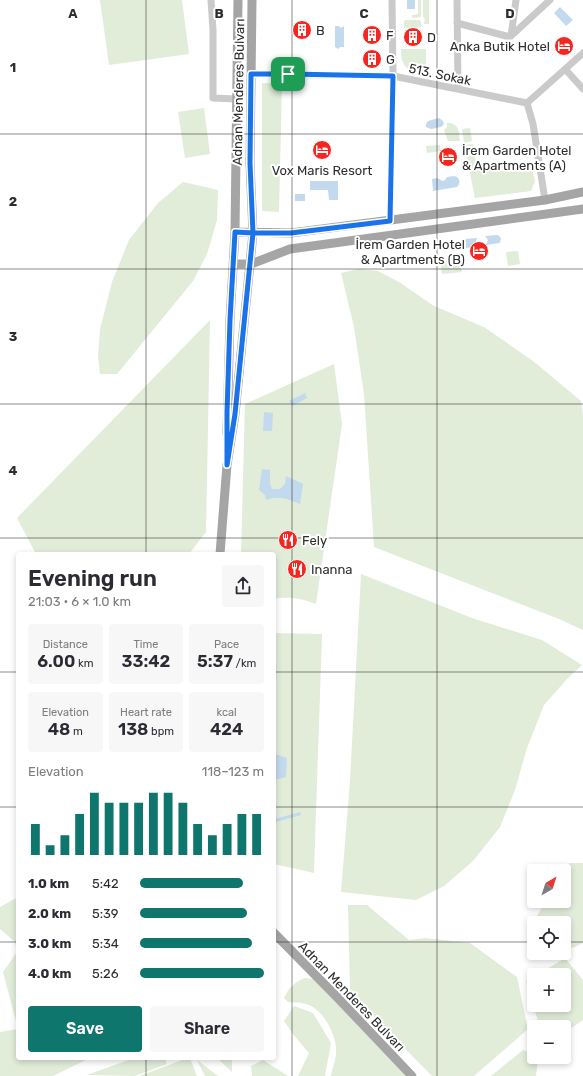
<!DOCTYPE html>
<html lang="en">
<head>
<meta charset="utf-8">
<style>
  body { margin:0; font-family:Rubik,sans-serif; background:#f7f7f7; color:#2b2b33; height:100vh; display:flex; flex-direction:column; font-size:15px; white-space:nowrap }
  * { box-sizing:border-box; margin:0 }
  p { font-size:13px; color:#7c7c81 }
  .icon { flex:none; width:22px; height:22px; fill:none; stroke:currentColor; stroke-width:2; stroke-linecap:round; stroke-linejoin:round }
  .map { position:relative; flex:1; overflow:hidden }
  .drawer { position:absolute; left:16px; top:552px; width:260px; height:508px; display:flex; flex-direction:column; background:#fff; border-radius:4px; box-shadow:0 2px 6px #0003 }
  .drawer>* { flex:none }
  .needle { width:26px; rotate:39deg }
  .controls { position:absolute; left:527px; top:864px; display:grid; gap:8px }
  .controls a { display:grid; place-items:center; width:44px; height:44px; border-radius:4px; background:#fff; box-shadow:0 2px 6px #0003; font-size:20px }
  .pin { position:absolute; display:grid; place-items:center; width:34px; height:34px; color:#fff; margin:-17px; border-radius:8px; box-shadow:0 2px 6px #0006 }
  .round { display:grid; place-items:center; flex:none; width:42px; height:42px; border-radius:4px; background:#f7f7f7 }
  .headline { display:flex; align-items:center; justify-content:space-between; height:68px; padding:0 12px }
  h1 { font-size:22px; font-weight:600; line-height:30px }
  .stats { display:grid; grid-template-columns:repeat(3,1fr); gap:6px; height:68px; padding:4px 12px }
  .stats div { display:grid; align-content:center; border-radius:4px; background:#f7f7f7; text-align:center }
  .stats b { font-size:17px; font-weight:600 }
  .stats small { font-size:11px; font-weight:400 }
  .stats p { font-size:11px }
  .chart { height:112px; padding:8px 12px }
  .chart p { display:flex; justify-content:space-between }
  .chart svg { width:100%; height:72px; margin-top:4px; stroke:#0f766e; stroke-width:6 }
  .primary-button { display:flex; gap:8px; margin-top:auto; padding:8px 12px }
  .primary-button a { flex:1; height:46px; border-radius:4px; background:#0f766e; color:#fff; font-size:16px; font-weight:600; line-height:46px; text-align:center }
  .primary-button a+a { background:#f7f7f7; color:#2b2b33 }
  ul { padding:0 12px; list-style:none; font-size:13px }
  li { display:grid; grid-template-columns:64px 48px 1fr; align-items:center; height:30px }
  li i { height:10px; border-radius:5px; background:#0f766e }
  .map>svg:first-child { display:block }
  .green { fill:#e1ecd9 }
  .water { fill:#c3d9ee }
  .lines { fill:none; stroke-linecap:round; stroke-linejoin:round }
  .minor { stroke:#cacaca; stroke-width:7 }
  .major { stroke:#a5a5a5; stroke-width:9 }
  .route-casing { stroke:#fff; stroke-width:8 }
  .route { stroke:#1a73e8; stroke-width:5 }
  .grid { fill:none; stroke:#2d2d2d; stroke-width:1; stroke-opacity:0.55 }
  .labels { text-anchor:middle; stroke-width:4; stroke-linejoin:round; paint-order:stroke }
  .poi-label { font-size:13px; fill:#2d2d2d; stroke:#fff; text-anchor:start }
  .street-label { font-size:13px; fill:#2d2d2d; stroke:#fff }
  .grid-label { font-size:13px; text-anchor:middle; font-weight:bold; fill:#2d2d2d; stroke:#fff; stroke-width:4; stroke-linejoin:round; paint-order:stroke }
</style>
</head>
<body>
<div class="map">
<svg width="583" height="1076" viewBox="0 0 583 1076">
  <rect width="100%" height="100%" fill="#fff"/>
  <path class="green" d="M 100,0 L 182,0 L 189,54 L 109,65 Z
    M 418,0 L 421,0 L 421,17 L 412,18 L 412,15 L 418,14 Z
    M 423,0 L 429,0 L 429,24 L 424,24 L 425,19 L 423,17 Z
    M 405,20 L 420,20 L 421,22 L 421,27 L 404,28 L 404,22 Z
    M 401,49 L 426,49 L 426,73 C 408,70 401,70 401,49 Z
    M 262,83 L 282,84 L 279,212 L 262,211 Z
    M 204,108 L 210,154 L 185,158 L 178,112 Z
    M 447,123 C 459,123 459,131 460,141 L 448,141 L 444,130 L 447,127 Z
    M 470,128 L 472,141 L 464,143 L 462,129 Z
    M 473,144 L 476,165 L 492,163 L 493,167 L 530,161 L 535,181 L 531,191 L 475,198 L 464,145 Z
    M 440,145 L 441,151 L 427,153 L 426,146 Z
    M 183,182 L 218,190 L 217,220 L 207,254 L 193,281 L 117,374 L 100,374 L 98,357 L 100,329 L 112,282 L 129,240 L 158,203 Z
    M 518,251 L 520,264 L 508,266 L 506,252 Z
    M 460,258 L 462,272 L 442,274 L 440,261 Z
    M 358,269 L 378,271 L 399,282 L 434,306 L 484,327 L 533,361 L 581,401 L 583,416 L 583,630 L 559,619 L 374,547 L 364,394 L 354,327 L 341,273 Z
    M 210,320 L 206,532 L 189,554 L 36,554 L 17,518 Z
    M 334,364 L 342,424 L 316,604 C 305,599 286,596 274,599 L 274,554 L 241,554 L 245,404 Z
    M 361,574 L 472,618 L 542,640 L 582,665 L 567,679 L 544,705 L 527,748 L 515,790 L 500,827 L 473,861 L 444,886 L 416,900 L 341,892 L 350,781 Z
    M 274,633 L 322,634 L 314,873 L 274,864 Z
    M 569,863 L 583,863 L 583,943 L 575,947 L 564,949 L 564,923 L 534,923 L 534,937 L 529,929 L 546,901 L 564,901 L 564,872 Z
    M 18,897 L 18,1058 L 90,1058 L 53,1076 L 0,1076 L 0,1032 L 18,1029 L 3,972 L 17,952 L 15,942 L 0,929 L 0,907 Z
    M 348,905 L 367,905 L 409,940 L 426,938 L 470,943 L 517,977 L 528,1029 L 474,1076 L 432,1076 L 371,1014 L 350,989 Z
    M 565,958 L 583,980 L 583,1020 L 564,1033 L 564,1027 L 543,1027 L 538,1021 L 526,981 L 534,977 L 534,1005 L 564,1005 L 564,975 L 537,975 Z
    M 305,978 L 314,979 L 406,1076 L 331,1076 C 332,1069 335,1062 336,1055 C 338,1037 324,1009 306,1004 C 301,1002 294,1003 288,1002 L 284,998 C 289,987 295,982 305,978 Z
    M 294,1006 L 313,1013 L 331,1043 L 325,1076 L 298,1076 L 309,1053 L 293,1034 L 284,1021 Z
    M 523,1050 L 533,1053 L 534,1057 L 538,1058 L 536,1076 L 491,1076 Z
    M 134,1058 L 165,1058 L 167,1064 L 135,1076 L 87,1075 Z
    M 188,1058 L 190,1058 L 197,1076 L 139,1076 Z
    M 217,1058 L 232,1058 L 232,1072 Z
    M 197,1060 L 218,1076 L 205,1076 Z
    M 263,1060 L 288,1076 L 252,1076 L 251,1066 Z"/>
  <path class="water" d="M 407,0 L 415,0 L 415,9 L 407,9 Z
    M 560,7 L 573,20 L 566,26 L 554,13 Z
    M 335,26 L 339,26 L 341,28 L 344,26 L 344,47 L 340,47 L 338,49 L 335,47 Z
    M 439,118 L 443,121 L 444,124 L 441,127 L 431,129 L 426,127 L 426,124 L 428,121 Z
    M 454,176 C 460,177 461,183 457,187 L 433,191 L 432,179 L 437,178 L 443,181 L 445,180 L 447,177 Z
    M 310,181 L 338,181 L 338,200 L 329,200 L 328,190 L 310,190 Z
    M 295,194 L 305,194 L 305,201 L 295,201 Z
    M 498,235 L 501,238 L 500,243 L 486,245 L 488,240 L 485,236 Z
    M 477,238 L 476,242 L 479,246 L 466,248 L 462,245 L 462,242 L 465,239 Z
    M 305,393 L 307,398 L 292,406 L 289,401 Z
    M 264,412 L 273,413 L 272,431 L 263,431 Z
    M 262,469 L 270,470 L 270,484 L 272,489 L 280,489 L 285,484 L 286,476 L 303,484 L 300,504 C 288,499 279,495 266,500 L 265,495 L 259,490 Z
    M 275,754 L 287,758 L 286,777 L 274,780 L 274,770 L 276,764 L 274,759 Z
    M 300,812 L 301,815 L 276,822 L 275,819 Z"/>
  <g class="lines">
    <path class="minor" d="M 211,0 L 213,30 L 213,98 L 236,99
      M 457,0 L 458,89
      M 457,23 L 506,36 L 511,36 L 550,0
      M 511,36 L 516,0
      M 565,69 L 583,89
      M 251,74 L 393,76 L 527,103
      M 527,103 L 533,124 L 545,200
      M 527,103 L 583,53
      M 390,221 L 393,76 L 392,0"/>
    <path class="major" d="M 235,232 L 291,233 L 545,200 L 583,192
      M 234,264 L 251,264 L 290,249 L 583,209
      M 227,433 L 230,320 L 235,232 L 238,0
      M 220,554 L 227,465 L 235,414 L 253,233 L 250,163 L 252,0
      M 274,933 L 335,995 L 412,1076"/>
  </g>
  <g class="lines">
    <g class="route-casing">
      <path id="route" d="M 288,74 L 251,74 L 250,163 L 253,233 L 235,232 L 230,320 L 227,412 L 227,465 L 235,414 L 253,233 L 291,233 L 390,221 L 393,76 L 288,74"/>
    </g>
    <use href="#route" class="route"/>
  </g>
  <path class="grid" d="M 146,0 L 146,554M 292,0 L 292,1076M 437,0 L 437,1076M 0,134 L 583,134M 0,269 L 583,269M 0,404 L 583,404M 0,538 L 583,538M 0,672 L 18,672M 274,672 L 583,672M 0,807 L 18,807M 274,807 L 583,807M 0,942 L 18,942M 274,942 L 534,942M 564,942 L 583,942M 146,1058 L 146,1076"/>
  <defs>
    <g id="building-disc" transform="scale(1)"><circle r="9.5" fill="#f4261f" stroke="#fff"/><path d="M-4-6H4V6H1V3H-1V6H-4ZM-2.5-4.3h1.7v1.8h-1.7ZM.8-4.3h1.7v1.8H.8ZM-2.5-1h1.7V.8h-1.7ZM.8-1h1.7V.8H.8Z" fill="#fff"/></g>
    <g id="hotel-disc" transform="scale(1)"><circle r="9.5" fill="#f4261f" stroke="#fff"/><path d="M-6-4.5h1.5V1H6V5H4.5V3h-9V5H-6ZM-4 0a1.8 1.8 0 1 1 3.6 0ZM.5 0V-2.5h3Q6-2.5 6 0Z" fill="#fff"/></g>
    <g id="restaurant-disc" transform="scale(1)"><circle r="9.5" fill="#f4261f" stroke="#fff"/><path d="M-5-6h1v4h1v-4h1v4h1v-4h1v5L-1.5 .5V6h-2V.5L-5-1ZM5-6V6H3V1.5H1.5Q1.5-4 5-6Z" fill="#fff"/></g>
  </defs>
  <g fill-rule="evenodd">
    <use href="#building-disc" x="302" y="30"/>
    <use href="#building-disc" x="372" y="35"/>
    <use href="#building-disc" x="413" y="37"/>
    <use href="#hotel-disc" x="564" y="46"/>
    <use href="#building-disc" x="372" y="59"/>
    <use href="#hotel-disc" x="322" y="150"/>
    <use href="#hotel-disc" x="448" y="157"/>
    <use href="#hotel-disc" x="479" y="251"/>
    <use href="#restaurant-disc" x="288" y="540"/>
    <use href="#restaurant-disc" x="297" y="569"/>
  </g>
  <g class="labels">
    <g class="poi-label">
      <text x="316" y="35">B</text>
      <text x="386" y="40">F</text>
      <text x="427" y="42">D</text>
      <text x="550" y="51" text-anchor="end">Anka Butik Hotel</text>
      <text x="386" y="64">G</text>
      <text x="462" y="155">İrem Garden Hotel<tspan x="462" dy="15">&amp; Apartments (A)</tspan></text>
      <text x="322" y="175" text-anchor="middle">Vox Maris Resort</text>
      <text x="465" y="249" text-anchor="end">İrem Garden Hotel<tspan x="465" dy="15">&amp; Apartments (B)</tspan></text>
      <text x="302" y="545">Fely</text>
      <text x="311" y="574">Inanna</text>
    </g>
    <g class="street-label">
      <text transform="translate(440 74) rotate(12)" y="5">513. Sokak</text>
      <text transform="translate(238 92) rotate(-89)" y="5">Adnan Menderes Bulvarı</text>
      <text transform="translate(352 996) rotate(46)" y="5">Adnan Menderes Bulvarı</text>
    </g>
  </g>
  <g class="grid-label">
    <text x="73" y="18">A</text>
    <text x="219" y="18">B</text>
    <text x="364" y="18">C</text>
    <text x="510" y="18">D</text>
    <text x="13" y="72">1</text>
    <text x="13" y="206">2</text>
    <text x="13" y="341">3</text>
    <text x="13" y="475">4</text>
  </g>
</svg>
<div class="controls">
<a><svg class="needle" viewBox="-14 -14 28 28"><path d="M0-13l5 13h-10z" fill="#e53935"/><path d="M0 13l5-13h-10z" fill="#7c7c81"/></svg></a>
<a><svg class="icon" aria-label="locate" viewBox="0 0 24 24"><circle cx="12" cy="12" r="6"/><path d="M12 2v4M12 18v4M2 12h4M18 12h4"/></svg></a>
<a>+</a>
<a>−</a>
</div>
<div class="pin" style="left:288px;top:74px;background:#1e9e55"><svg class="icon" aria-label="arrive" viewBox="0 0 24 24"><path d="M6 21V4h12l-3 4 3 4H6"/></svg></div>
<section class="drawer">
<div class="headline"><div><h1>Evening run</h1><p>21:03 · 6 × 1.0 km</p></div><a class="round"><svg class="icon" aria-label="share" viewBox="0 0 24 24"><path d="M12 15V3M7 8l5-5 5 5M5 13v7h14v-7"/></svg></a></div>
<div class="stats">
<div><p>Distance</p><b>6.00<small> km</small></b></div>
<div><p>Time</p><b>33:42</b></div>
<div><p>Pace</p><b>5:37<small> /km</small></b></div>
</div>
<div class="stats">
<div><p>Elevation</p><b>48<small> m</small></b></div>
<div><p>Heart rate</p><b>138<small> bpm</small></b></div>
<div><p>kcal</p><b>424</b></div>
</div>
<div class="chart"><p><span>Elevation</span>118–123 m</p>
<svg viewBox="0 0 160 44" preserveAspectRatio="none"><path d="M5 44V25M15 44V38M25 44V32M35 44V19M45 44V6M55 44V12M65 44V12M75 44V12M85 44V6M95 44V6M105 44V12M115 44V25M125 44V32M135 44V25M145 44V19M155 44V19"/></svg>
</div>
<ul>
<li><b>1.0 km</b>5:42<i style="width:83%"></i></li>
<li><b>2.0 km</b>5:39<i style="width:86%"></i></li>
<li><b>3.0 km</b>5:34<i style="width:90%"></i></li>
<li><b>4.0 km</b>5:26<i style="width:100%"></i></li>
</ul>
<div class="primary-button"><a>Save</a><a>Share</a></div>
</section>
</div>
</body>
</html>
